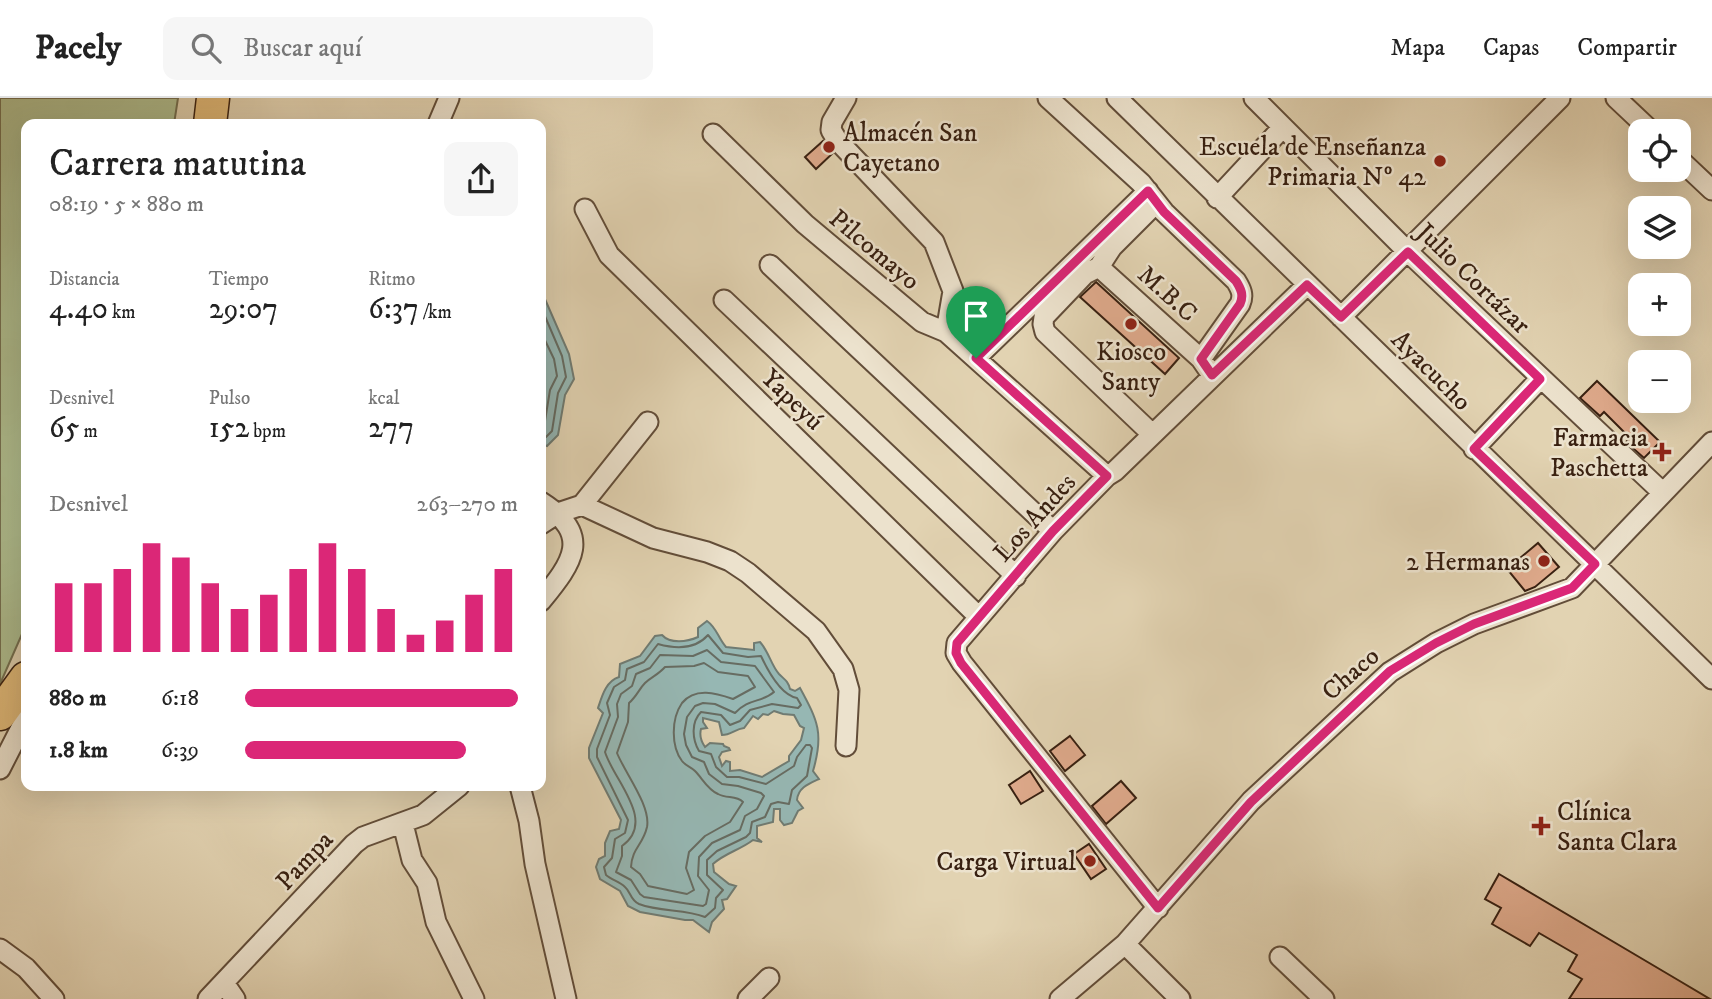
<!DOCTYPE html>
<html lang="es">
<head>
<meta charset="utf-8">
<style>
  body { margin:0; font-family:"IM FELL DW Pica",serif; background:#f6f6f6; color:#222; height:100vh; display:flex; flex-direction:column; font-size:26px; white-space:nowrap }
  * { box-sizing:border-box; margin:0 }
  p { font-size:23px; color:#767676 }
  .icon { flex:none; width:38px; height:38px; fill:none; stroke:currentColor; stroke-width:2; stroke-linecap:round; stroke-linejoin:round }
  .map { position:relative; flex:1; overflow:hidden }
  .panel { position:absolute; left:21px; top:21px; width:525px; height:672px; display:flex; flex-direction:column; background:#fff; border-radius:14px; box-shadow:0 7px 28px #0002 }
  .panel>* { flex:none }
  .tools { position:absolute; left:1628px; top:21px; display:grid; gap:14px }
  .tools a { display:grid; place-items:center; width:63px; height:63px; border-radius:14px; background:#fff; box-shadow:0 7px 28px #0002; font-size:35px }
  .pin { position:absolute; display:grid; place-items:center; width:60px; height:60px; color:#fff; margin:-72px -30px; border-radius:50% 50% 50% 0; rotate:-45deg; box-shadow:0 0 7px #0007 }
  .pin .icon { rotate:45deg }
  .round { display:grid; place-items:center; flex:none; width:74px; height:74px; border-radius:14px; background:#f6f6f6 }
  .summary { display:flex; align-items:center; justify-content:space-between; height:119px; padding:0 28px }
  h1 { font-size:38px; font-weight:600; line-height:52px }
  .stats { display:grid; grid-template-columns:repeat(3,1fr); gap:10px; height:119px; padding:7px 28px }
  .stats div { display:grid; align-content:center }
  .stats b { font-size:30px; font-weight:600 }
  .stats small { font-size:19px; font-weight:400 }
  .stats p { font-size:19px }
  .chart { height:196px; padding:14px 28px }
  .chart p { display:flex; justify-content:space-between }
  .chart svg { width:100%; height:126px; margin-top:7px; stroke:#db2777; stroke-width:6 }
  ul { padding:0 28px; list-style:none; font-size:23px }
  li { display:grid; grid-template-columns:112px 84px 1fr; align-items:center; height:52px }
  li i { height:18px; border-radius:9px; background:#db2777 }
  header { display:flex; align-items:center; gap:42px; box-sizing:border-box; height:98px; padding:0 35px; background:#fff; border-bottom:2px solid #e0e0e0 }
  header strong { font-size:33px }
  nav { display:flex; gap:38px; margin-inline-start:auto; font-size:24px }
  .search { width:490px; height:63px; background:#f6f6f6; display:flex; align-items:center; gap:18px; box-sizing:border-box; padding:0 24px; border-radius:14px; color:#767676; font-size:26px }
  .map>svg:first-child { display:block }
  .green { fill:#aebe90; stroke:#736f50; stroke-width:2 }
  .water { fill:#96b7b3; stroke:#707b72; stroke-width:2; fill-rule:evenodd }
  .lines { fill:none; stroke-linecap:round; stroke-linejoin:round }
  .shore { stroke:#676c62; stroke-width:2 }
  .building { fill:#dfaa8c; stroke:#382011; stroke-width:2 }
  .street-casing { stroke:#624d39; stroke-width:23 }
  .primary-casing { stroke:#382011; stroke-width:35 }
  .street { stroke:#ece2cd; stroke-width:19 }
  .primary { stroke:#e1ba79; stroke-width:32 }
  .route-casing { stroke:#fff; stroke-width:14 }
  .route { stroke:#db2777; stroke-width:9 }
  .poi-dot { fill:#8f2418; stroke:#ece2cd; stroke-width:2.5 }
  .labels { text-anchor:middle; stroke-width:5; stroke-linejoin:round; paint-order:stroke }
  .poi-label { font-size:26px; fill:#382011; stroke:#ece2cd; text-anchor:end }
  .street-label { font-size:26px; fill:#382011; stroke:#ece2cd }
</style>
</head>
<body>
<header>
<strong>Pacely</strong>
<div class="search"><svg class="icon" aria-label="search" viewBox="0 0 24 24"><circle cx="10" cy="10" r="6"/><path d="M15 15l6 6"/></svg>Buscar aquí</div>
<nav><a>Mapa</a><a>Capas</a><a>Compartir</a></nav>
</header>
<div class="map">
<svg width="1712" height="901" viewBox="0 0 1712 901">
  <rect width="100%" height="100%" fill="#e2d3b2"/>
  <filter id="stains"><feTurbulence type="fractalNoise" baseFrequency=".00286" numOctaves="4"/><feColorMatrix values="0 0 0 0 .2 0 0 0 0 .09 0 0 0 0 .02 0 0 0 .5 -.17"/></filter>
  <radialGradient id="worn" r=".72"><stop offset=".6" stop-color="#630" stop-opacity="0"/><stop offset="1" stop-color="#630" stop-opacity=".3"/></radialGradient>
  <path class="green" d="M 0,0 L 178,0 L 174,26 L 26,26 L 26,527 L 0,586 Z"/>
  <path class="water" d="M 541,192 L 569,256 L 574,281 L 565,297 L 558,337 L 547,348 L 541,346 Z
    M 707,523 C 717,530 718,540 726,549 L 754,552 L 754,545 L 760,544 C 769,554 771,567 779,576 C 785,582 788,583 790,591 L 795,593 L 800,590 C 818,623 824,636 813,673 L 819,681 C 808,686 798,690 797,702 L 803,710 L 798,713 L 792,725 L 784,727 L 780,722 L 780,711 L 774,711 L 773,724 L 757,728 L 757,740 L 762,744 L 753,742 C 740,752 725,755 713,766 L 714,774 L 729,786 L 736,788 L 727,801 L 722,802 L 724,811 L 712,824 L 709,834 L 693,822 L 685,822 L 640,814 L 628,808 L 620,793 L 600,781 L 596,769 L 599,761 L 605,758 L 605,745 L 610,733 L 619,731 L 621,722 L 589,660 L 589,650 L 603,615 L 598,610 C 602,598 606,583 619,579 L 620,566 L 640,558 L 655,538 L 662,537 C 670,546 687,544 698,539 L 698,530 ZM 774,613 L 783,616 L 794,617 L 800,628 L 804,630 L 801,642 L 789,658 L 789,663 L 762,679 L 740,672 L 730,673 L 730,664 L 726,663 L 722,668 L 719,659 L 722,654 L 730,652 L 729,650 L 724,648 L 723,646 L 710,645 L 705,649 C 701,643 699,638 701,631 L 707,630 L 703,624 L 703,620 L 719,624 L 722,637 C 731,637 735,631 744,630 L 753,618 L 758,621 L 763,616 L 768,617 Z"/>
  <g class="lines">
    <path class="shore" d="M 541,209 L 562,258 L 566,279 L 558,295 L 552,333 L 546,339 L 541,340
      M 541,234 L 554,261 L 557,278 L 550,292 L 544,329 L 541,331
      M 708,537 L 723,555 L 748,559 L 761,558 C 768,573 781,597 797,600 L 801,607 L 798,610 L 772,606 L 750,612 L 740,623 L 730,627 L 721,617 L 701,614 C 691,624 692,641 699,653 L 711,656 L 716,669 L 727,679 L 739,679 L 766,686 L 794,668 L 797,659 L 806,647 L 810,647 L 812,650 L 807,678 L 792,692 L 789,706 L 778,704 L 771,706 L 765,719 L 752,724 L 750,735 L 746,739 L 717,753 L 707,762 L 707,777 L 723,792 L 716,800 L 715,810 L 705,819 C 685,811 660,814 639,806 C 630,802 631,794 625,789 C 620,784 612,782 606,777 L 604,769 L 612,760 L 615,741 L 625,735 L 628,722 L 597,659 L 597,651 L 610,617 L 607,605 L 614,589 L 625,582 L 627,571 L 644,564 L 658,546 C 676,551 695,552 708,537 Z
      M 707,552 L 721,564 L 755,568 L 774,594 C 761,605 749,600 735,615 L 715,606 L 703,605 L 695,608 L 687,619 L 684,636 L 686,647 L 692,659 L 704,664 L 709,676 L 722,686 L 738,688 L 761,695 L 764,698 L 757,711 L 745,718 L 740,732 L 712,745 L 699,759 L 698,778 L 709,792 L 706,806 L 703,808 L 644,799 L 640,796 L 631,782 L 616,774 L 622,758 L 622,748 C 657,723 614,683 605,654 L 618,619 L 617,606 L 621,596 L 632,588 L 636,576 L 650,570 L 660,557 L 693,558 Z
      M 704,565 L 718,574 L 748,578 L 755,589 L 733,601 C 716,595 695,589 682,605 C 671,621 671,648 682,663 C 686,668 691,669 695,673 C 703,681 707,691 718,696 C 727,701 736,697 743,704 L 730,724 L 705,738 L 689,754 L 686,770 L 694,792 L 687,796 L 648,788 L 640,776 L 631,769 C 632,750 643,747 647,729 C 651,708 625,675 617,655 L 628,624 L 629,605 C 637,598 639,591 645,585 C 651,579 658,577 665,569 L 694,568 Z"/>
  </g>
  <path class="building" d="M 823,43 L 833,55 L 816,71 L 805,59 Z
    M 1096,184 L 1179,260 L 1165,276 L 1080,199 Z
    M 1597,283 L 1660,344 L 1644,360 L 1626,344 L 1630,340 L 1604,314 L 1600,318 L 1580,300 Z
    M 1538,445 L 1559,469 L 1535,489 L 1525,493 L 1507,471 Z
    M 1070,638 L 1085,657 L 1065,673 L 1050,653 Z
    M 1030,673 L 1043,693 L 1021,706 L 1009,687 Z
    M 1121,683 L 1136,700 L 1106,726 L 1092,708 Z
    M 1089,746 L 1106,771 L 1091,781 L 1074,756 Z
    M 1499,776 L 1678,882 L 1710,901 L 1569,901 L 1582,881 L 1568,873 L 1577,857 L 1539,835 L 1530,848 L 1492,826 L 1501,810 L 1485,801 Z"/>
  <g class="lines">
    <g class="street-casing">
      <path id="street" d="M 846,0 L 832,24 L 831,32 L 837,42 L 934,144 L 953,193 L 946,234
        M 1048,0 L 1141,85 L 1164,114 L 1236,183 C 1241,191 1244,197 1240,206 L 1201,261 L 1212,277
        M 1117,0 L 1712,581
        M 1254,0 L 1408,154 L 1662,394
        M 1616,0 L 1651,33
        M 438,26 L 449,0
        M 713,36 L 805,126 L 922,224 L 946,234 L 1107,378
        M 1678,60 L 1712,92
        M 1217,100 L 1283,29
        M 585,111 L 609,157 L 979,519
        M 770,167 L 1053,433
        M 1099,169 L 1201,261
        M 724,202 L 1016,478
        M 1341,219 L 1560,0
        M 976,260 L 1148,93
        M 1152,336 L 1045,234 L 1043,226 L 1044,219 L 1085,176 L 1099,169 L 1112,149 L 1156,105
        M 1474,351 L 1540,281
        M 541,404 C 593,437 573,464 541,503
        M 582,407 L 653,440 L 707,454 L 730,463 L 748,475 L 816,533 L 843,571 L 849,592 L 846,648
        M 541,426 L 558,415 L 582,407 L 648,324
        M 0,671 L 26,620
        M 520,688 L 529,723 L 535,766 L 566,901
        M 403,726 L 412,762 L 427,785 L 436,824 L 474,901
        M 1158,810 L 962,565 L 956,555 L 957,545 L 1053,433 L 1107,378 L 1115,373 L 1307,187
        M 1125,846 L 1180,901
        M 0,851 L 26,870 L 54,901
        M 1280,859 L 1324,901
        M 224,885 L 235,901
        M 208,901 L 354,746 L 363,739 L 423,717 L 459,688
        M 748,901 L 769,880
        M 1060,901 L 1125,846 L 1251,703 L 1390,574 L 1436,545 L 1474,526 L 1572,490 L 1712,344"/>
    </g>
    <g class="primary-casing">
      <path id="primary" d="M 210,26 L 213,0
        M 0,616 L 26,580"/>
    </g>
    <use href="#street" class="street"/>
    <use href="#primary" class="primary"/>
  </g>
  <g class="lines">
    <g class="route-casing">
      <path id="route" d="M 1148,93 L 1164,114 L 1236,183 C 1241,191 1244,197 1240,206 L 1201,261 L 1212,277 L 1307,187 L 1341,219 L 1408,154 L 1540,281 L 1474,351 L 1595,466 L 1572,490 L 1474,526 L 1436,545 L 1390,573 L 1251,704 L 1158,810 L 961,565 L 956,555 L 957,545 L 1053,433 L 1107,378 L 976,260 Z"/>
    </g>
    <use href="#route" class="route"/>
  </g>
  <g class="poi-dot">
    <circle cx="829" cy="49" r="7"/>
    <circle cx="1440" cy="63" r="7"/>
    <circle cx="1131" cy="226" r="7"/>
    <path d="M1658.5 343.5h7v7h7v7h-7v7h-7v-7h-7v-7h7z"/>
    <circle cx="1544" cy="463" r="7"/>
    <path d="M1537.5 717.5h7v7h7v7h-7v7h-7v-7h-7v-7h7z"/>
    <circle cx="1090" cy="763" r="7"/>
  </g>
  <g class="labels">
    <g class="poi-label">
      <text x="843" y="43" text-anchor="start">Almacén San<tspan x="843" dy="30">Cayetano</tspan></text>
      <text x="1426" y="57">Escuela de Enseñanza<tspan x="1426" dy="30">Primaria Nº 42</tspan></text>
      <text x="1131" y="262" text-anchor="middle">Kiosco<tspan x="1131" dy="30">Santy</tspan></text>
      <text x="1648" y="348">Farmacia<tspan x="1648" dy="30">Paschetta</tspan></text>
      <text x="1530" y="472">2 Hermanas</text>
      <text x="1557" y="722" text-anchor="start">Clínica<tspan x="1557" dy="30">Santa Clara</tspan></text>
      <text x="1076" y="772">Carga Virtual</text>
    </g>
    <g class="street-label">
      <text transform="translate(875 151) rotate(40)" y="9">Pilcomayo</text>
      <text transform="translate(1474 180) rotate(44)" y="9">Julio Cortázar</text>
      <text transform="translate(1168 195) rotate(42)" y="9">M.B.C</text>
      <text transform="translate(1432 272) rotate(45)" y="9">Ayacucho</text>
      <text transform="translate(793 301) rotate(44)" y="9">Yapeyú</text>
      <text transform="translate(1034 419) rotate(-48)" y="9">Los Andes</text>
      <text transform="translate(1350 575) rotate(-41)" y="9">Chaco</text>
      <text transform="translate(304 762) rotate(-47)" y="9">Pampa</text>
    </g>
  </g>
  <rect width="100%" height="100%" filter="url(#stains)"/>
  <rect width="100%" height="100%" fill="url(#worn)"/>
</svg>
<div class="tools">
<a><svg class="icon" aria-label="locate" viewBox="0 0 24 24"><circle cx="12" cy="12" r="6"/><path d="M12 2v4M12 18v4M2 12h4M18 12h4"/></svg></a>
<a><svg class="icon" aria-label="layers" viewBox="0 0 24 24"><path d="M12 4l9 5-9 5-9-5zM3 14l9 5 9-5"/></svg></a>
<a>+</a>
<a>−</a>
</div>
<div class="pin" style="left:976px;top:260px;background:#1e9e55"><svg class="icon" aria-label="arrive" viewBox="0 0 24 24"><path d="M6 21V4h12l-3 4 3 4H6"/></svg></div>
<section class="panel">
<div class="summary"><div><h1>Carrera matutina</h1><p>08:19 · 5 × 880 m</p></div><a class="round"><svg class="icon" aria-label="share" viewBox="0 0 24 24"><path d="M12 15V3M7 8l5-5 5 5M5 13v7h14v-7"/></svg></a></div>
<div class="stats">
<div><p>Distancia</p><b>4.40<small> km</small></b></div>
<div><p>Tiempo</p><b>29:07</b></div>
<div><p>Ritmo</p><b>6:37<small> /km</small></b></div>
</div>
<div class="stats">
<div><p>Desnivel</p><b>65<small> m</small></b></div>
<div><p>Pulso</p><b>152<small> bpm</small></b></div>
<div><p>kcal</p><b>277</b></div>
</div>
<div class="chart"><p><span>Desnivel</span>263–270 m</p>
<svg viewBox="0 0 160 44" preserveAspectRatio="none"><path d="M5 44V20M15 44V20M25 44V15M35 44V6M45 44V11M55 44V20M65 44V29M75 44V24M85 44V15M95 44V6M105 44V15M115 44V29M125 44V38M135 44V33M145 44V24M155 44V15"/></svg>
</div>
<ul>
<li><b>880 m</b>6:18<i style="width:100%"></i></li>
<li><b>1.8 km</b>6:39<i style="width:81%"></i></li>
</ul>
</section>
</div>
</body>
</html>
